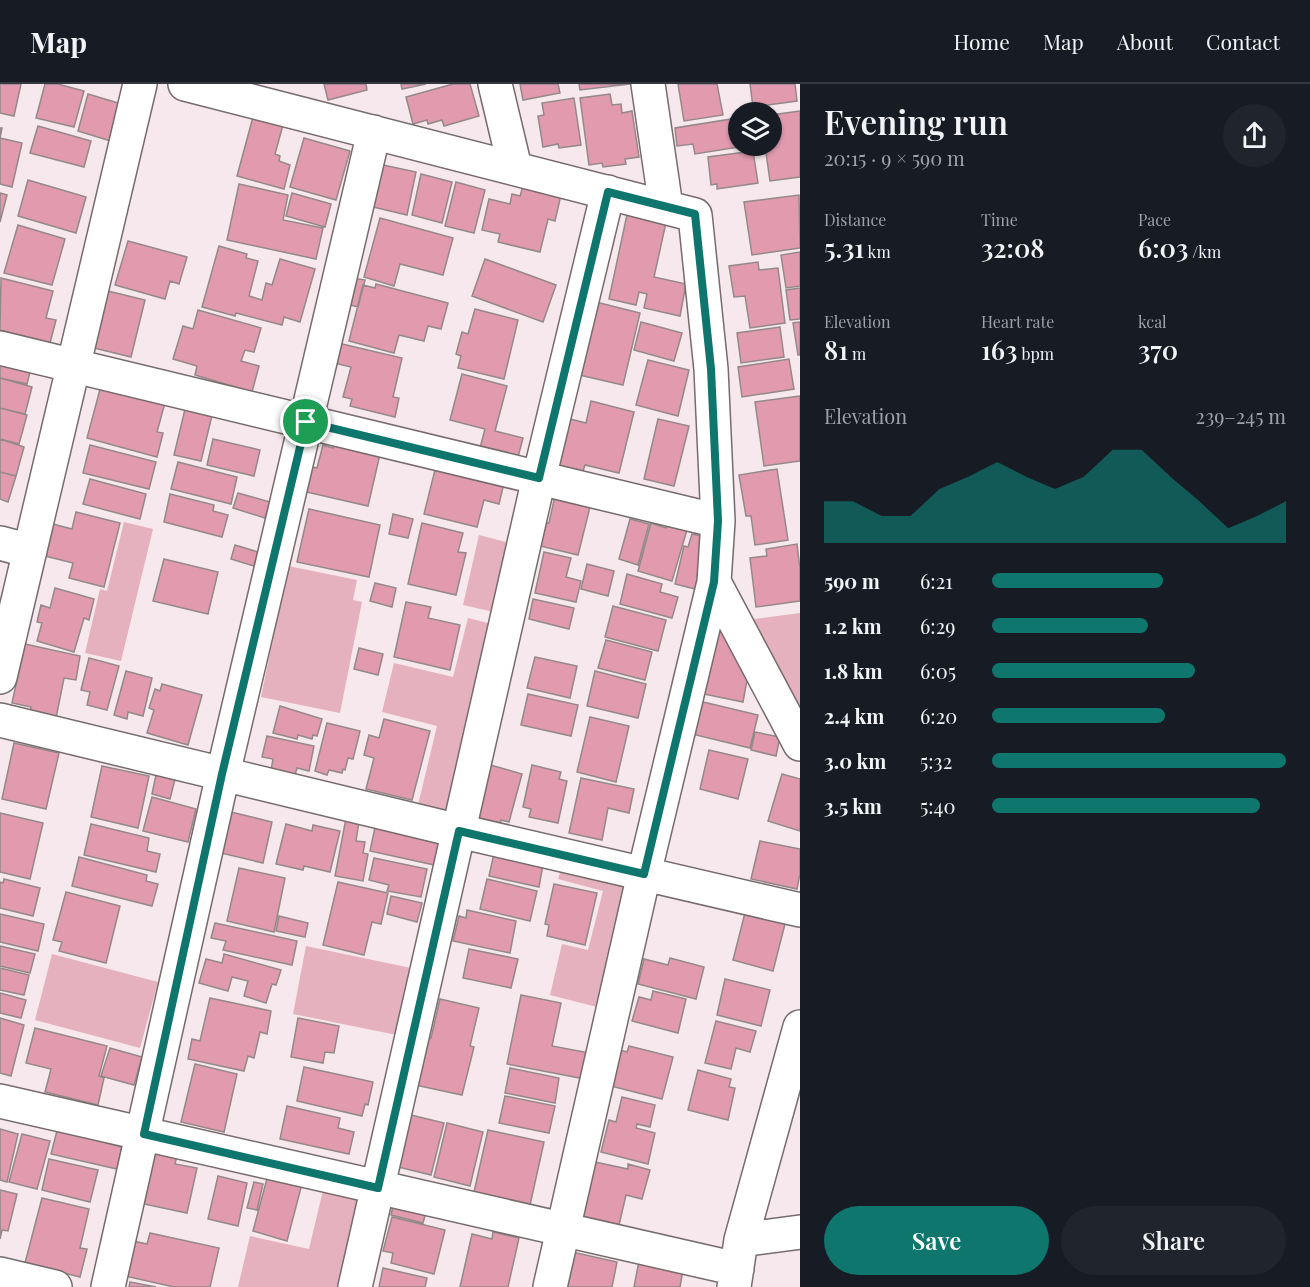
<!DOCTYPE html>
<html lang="en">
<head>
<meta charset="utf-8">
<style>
  body { margin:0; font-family:"Playfair Display",serif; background:#20242c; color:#f1f3f6; height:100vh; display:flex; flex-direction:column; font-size:22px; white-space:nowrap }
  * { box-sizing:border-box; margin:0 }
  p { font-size:20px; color:#9ea1a6 }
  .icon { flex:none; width:33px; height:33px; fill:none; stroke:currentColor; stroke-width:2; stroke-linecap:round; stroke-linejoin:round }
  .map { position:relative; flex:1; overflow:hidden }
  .drawer { display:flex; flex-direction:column; background:#171b24; width:510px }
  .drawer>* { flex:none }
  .tools { position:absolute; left:728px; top:18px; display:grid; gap:12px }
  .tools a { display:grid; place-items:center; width:54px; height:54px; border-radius:50%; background:#171b24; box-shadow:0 2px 4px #0004; font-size:30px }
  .pin { position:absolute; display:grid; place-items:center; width:51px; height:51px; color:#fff; margin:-26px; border:3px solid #fff; border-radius:50%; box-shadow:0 2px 6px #0007 }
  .round { display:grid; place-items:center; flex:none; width:63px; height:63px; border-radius:32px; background:#20242c }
  .head { display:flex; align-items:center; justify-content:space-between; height:102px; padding:0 24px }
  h1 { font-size:33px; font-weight:600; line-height:45px }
  .metrics { display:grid; grid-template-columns:repeat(3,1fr); gap:9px; height:102px; padding:6px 24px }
  .metrics div { display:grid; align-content:center }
  .metrics b { font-size:26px; font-weight:600 }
  .metrics small { font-size:16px; font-weight:400 }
  .metrics p { font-size:16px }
  .chart { height:168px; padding:12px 24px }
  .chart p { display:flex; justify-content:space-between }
  .chart svg { width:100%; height:108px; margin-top:6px; fill:#0f766e; opacity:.7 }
  .cta { display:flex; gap:12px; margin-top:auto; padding:12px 24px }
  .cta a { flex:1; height:69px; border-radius:36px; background:#0f766e; color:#fff; font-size:24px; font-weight:600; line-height:69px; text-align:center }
  .cta a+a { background:#20242c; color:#f1f3f6 }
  ul { padding:0 24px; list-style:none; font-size:20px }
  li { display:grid; grid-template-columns:96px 72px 1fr; align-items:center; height:45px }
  li i { height:15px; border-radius:8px; background:#0f766e }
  header { display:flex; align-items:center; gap:36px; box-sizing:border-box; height:84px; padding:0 30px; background:#171b24; border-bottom:2px solid #363941 }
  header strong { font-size:28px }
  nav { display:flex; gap:33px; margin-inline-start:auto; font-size:21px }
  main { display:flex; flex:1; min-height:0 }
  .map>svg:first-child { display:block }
  .green { fill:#e6b1bf }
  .building { fill:#e29bae; stroke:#94888b; stroke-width:1.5 }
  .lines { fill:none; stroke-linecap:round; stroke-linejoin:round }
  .minor-casing { stroke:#766b6d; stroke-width:36 }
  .minor { stroke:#fff; stroke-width:33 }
  .route-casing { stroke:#fff; stroke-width:12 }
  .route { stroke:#0f766e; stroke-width:8 }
</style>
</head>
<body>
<header>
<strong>Map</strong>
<nav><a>Home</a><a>Map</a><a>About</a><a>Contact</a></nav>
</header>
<main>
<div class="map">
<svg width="800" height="1203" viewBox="0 0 800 1203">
  <rect width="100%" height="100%" fill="#f6e8ec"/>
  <path class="green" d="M 124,438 L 153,445 L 121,577 L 85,569 L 100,505 L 107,507 Z
    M 479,451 L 514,460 L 498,529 L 463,521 Z
    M 288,482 L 357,496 L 353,516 L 362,518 L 340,629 L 261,613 Z
    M 800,529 L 800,627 L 754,535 Z
    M 468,534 L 496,541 L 449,733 L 417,725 L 437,642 L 382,628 L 394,579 L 453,593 Z
    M 563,779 L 632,796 L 601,924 L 550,911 L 562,860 L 588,866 L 603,807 L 558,795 Z
    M 306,862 L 411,884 L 397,951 L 293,930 Z
    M 52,870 L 158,898 L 140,964 L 35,936 Z
    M 324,1102 L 365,1111 L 344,1203 L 238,1203 L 250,1152 L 309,1165 Z"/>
  <path class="building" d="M 0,0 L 21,0 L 14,32 L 0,29 Z
    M 45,0 L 58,0 L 84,7 L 74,43 L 36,34 Z
    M 324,0 L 366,0 L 367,6 L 328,16 Z
    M 401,0 L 426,0 L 402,5 Z
    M 453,0 L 470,0 L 479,32 L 444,42 L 442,36 L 428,40 L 427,36 L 413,40 L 406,13 Z
    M 520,0 L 558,0 L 560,9 L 523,16 Z
    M 579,0 L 630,0 L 580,6 Z
    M 678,0 L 717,0 L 723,31 L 684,37 Z
    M 750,0 L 795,0 L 797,17 L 753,23 Z
    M 88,10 L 125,21 L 114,58 L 78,47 Z
    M 610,10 L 612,21 L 621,20 L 622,29 L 632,27 L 639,73 L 625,75 L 626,80 L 603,83 L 602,79 L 589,81 L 580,14 Z
    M 574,14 L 581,61 L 559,64 L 558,60 L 543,63 L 538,32 L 544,31 L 542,19 Z
    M 800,27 L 800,93 L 770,97 L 765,62 L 771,62 L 771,31 Z
    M 253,33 L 283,41 L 275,70 L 280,72 L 279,77 L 290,81 L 284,105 L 237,92 Z
    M 738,34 L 738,62 L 745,62 L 695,70 L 693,60 L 677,62 L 675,44 Z
    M 38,42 L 91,57 L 84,83 L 30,69 Z
    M 0,44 L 2,44 L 0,54 L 22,59 L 12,103 L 0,100 Z
    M 304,54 L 350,67 L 336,116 L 290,103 Z
    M 753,67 L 758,99 L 717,105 L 717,100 L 711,101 L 708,73 Z
    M 383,81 L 416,88 L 407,131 L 373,123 Z
    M 421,90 L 452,98 L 442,139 L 412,131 Z
    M 28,96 L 86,113 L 76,149 L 18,132 Z
    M 456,98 L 485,106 L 474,149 L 445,142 Z
    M 239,100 L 288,111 L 283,136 L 323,144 L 316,175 L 227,156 Z
    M 523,102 L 561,111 L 555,137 L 548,135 L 540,168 L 498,158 L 500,150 L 482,146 L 489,115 L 510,120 L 512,110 L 520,112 Z
    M 0,109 L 7,111 L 0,138 Z
    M 292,109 L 331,120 L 325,143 L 286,132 Z
    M 799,111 L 800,164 L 752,171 L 744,118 Z
    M 628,126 L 667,134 L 654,193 L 686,200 L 680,232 L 644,224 L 647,210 L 639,208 L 636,221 L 609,215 Z
    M 380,134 L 453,154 L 443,191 L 400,180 L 394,202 L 364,193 Z
    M 18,141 L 65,155 L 52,201 L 4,189 Z
    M 128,157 L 187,173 L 179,200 L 170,197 L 165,215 L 115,201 Z
    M 219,162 L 247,170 L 246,174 L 258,177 L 249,212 L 262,216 L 266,199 L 272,201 L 280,175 L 315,185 L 300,238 L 284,233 L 282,241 L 236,229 L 235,232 L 202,223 Z
    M 800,168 L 800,202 L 786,204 L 781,171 Z
    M 485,175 L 556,201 L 543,238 L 472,212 Z
    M 758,178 L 759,186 L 778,184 L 785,239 L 750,244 L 745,212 L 734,213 L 729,182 Z
    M 1,194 L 53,207 L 46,234 L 56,236 L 50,259 L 0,246 Z
    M 353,194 L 365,196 L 358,223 L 347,220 Z
    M 376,200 L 448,219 L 441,245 L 428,242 L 424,257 L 399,251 L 394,269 L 349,257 L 363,201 L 375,204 Z
    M 800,204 L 800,235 L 790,236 L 786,206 Z
    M 108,207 L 145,216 L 131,273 L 94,264 Z
    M 596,218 L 640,229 L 623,301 L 579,291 Z
    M 475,225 L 518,236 L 504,295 L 458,284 L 461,272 L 456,270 L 462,248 L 468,250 Z
    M 198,226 L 261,244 L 254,268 L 245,266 L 241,277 L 259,282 L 252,308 L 195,291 L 197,282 L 173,275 L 183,242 L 193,245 Z
    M 641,238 L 682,249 L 674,277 L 634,266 Z
    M 800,238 L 800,271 L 798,271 L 793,239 Z
    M 780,243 L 784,273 L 741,279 L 737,249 Z
    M 338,259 L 402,274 L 393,313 L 399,314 L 395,333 L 350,322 L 352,315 L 343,313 L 351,283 L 334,279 Z
    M 0,268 L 33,276 L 27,300 L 0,294 Z
    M 789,275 L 794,305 L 742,313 L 738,283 Z
    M 648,276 L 689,286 L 678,332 L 636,321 Z
    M 462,290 L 507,302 L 495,347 L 523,354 L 518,373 L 480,364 L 485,345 L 450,336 Z
    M 0,294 L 32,303 L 25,330 L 0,324 Z
    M 102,298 L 166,315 L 157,348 L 163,349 L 157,373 L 87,354 Z
    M 800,312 L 800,377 L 764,382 L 755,318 Z
    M 187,317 L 214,323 L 201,377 L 174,371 Z
    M 591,317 L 634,328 L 619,389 L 585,381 L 583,387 L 559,381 L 570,335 L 586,339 Z
    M 0,324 L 27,331 L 19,360 L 0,355 Z
    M 658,335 L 689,342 L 674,402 L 644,395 Z
    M 336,354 L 381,366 L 368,422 L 302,407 L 308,382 L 317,384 L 323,361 L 333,364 Z
    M 0,355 L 24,363 L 16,392 L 0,388 Z
    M 213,355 L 260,366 L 254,392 L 207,381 Z
    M 90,361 L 156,378 L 149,405 L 83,389 Z
    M 178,378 L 237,393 L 231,420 L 171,405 Z
    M 436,382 L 504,399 L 499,420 L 484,416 L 477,443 L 424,430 Z
    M 777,385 L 788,456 L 755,461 L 751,432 L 746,432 L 739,391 Z
    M 0,388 L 16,392 L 8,418 L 0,415 Z
    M 90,395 L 146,410 L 140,435 L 83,420 Z
    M 556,407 L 592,415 L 578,471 L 540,462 L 545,439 L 549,439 Z
    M 238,409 L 270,418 L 265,434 L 233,424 Z
    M 170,410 L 214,421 L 213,427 L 228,431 L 222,453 L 164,438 Z
    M 309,425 L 380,441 L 369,493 L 297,478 Z
    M 76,428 L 120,439 L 104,503 L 69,494 L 73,479 L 41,471 L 49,439 L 72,445 Z
    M 393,430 L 413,435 L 408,454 L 389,450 Z
    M 669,434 L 689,439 L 672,497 L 638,487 L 651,439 L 666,444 Z
    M 630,435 L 649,440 L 638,481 L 619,475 Z
    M 422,439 L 463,449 L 458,468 L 466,469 L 456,511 L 408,500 Z
    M 692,450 L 712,454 L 699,506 L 675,500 L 684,462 L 688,463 Z
    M 797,460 L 800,485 L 800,517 L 756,523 L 750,474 L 767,472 L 766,465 Z
    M 235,461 L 258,468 L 254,482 L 231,475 Z
    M 544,468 L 571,474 L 566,493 L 581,497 L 576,518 L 535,509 Z
    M 164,475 L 218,488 L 208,530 L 153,517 Z
    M 587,480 L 614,487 L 608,512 L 581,505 Z
    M 627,490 L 662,500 L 660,508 L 678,513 L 672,534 L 620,520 Z
    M 375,499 L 396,504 L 392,523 L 370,517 Z
    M 55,504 L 94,515 L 89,536 L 84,534 L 74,568 L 37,557 L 42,539 L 37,538 L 41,521 L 50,524 Z
    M 533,515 L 574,524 L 569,545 L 529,535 Z
    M 406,518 L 431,523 L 428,534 L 460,541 L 450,586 L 394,573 Z
    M 613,522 L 666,536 L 658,567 L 605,553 Z
    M 714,543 L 723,545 L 747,596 L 743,618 L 699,609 Z
    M 606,556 L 652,568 L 645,596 L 598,584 Z
    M 25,560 L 80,572 L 76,596 L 64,594 L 55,639 L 29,633 L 31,623 L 12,619 Z
    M 359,564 L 383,570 L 378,591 L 354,585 Z
    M 535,573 L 577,582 L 570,614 L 527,604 Z
    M 89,574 L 119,582 L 107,626 L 87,621 L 90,608 L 81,606 Z
    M 126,587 L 152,594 L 143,632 L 128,628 L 127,635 L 114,631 Z
    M 595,587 L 646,600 L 638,634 L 587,622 Z
    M 162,600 L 202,611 L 188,661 L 147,649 L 154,626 L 149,624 L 155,605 L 160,607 Z
    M 528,610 L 578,621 L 571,652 L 521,641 Z
    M 699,617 L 758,631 L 750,664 L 692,650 Z
    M 280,622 L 322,635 L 317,652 L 313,651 L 312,655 L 298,651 L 297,655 L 273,649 Z
    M 590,633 L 629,642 L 616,698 L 577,688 Z
    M 384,635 L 430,647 L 412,716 L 366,705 L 374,674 L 364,671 L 369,651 L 379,654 Z
    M 327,639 L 360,647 L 353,675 L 348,674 L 345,686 L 343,685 L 342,689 L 329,686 L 327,691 L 315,687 Z
    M 755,648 L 780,653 L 776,672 L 751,666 Z
    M 267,652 L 314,662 L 309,687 L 297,684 L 295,691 L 271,686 L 273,675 L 262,673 Z
    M 14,659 L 59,669 L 46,725 L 2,715 Z
    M 709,666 L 748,675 L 738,715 L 700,705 Z
    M 487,680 L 522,690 L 509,738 L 501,736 L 500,740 L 473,732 Z
    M 532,681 L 561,688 L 559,695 L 567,697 L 558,739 L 529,733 L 531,725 L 523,723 Z
    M 102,682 L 149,692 L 138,744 L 91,733 Z
    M 782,690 L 800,695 L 800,747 L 768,737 Z
    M 156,691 L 175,695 L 170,715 L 152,710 Z
    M 581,694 L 634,705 L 629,729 L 608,724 L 602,756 L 569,749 Z
    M 152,713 L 196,725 L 188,758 L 143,747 Z
    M 231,728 L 272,738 L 263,779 L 221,769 Z
    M 0,729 L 43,739 L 30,795 L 0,788 Z
    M 347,729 L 360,731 L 356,757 L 365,758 L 363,769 L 368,770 L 363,797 L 335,792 Z
    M 377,734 L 446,750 L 439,782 L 370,767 Z
    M 91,740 L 149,754 L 147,767 L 160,770 L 156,788 L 84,771 Z
    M 286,740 L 312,747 L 313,741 L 340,747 L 330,788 L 304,782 L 303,786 L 276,780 Z
    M 760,757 L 800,765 L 800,790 L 797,805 L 751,795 Z
    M 495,765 L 544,775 L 539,803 L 489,792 Z
    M 79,773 L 147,791 L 146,797 L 158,800 L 152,822 L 72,802 Z
    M 374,774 L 427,785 L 421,813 L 387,807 L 389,801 L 369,796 Z
    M 239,784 L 285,794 L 274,848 L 227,837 Z
    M 4,795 L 40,804 L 33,832 L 0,824 L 0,798 L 3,799 Z
    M 487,795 L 537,807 L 530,837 L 480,825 Z
    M 338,798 L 388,809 L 381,840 L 372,838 L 364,871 L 323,861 Z
    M 554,800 L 597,809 L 585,861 L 547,852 L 549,841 L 545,840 Z
    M 66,808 L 120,822 L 106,879 L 59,867 L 62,858 L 53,856 Z
    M 391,812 L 422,819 L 417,838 L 387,830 Z
    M 746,825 L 786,836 L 773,887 L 733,876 Z
    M 467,826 L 516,837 L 510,869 L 453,857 L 459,832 L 466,834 Z
    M 0,830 L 44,840 L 38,867 L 0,858 Z
    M 279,832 L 308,839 L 305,853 L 276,847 Z
    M 215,839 L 297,857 L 292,881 L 223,866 L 226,857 L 211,854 Z
    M 0,862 L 35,870 L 30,889 L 0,882 Z
    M 469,865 L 518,875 L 511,904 L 463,894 Z
    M 224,870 L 281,886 L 276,901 L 272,900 L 266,919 L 244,912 L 248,897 L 232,893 L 228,907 L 199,899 L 206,875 L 222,879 Z
    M 670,874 L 704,883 L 696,915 L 638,900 L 644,875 L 668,881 Z
    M 0,884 L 29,891 L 24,911 L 0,906 Z
    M 725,895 L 770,906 L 761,942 L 717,931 Z
    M 653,907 L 686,915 L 678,949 L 632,937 L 639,913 L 651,916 Z
    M 0,909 L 26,916 L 21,934 L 0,929 Z
    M 521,911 L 561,919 L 552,962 L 595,970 L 590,996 L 507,980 Z
    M 210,914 L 271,927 L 267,950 L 260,948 L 254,974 L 248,972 L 244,987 L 188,975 L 192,955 L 200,957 Z
    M 440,915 L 479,924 L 470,962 L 474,963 L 462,1011 L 415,1001 L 426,953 L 431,954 Z
    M 0,934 L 24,941 L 11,992 L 0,989 Z
    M 298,934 L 339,942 L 334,969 L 325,968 L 323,979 L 291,973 Z
    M 716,937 L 756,947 L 750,968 L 736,964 L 731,985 L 705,979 Z
    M 35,944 L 107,962 L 99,992 L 104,994 L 98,1021 L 45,1008 L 51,985 L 26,979 Z
    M 629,962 L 673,973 L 662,1015 L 611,1002 L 620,966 L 627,968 Z
    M 110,964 L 142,973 L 134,1001 L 101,992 Z
    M 195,980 L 237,990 L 224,1048 L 181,1038 Z
    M 304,983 L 373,998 L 368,1021 L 365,1020 L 362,1032 L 297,1017 Z
    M 510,984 L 559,994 L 555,1019 L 505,1009 Z
    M 698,986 L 731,995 L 729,1003 L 735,1004 L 728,1036 L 688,1026 Z
    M 505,1012 L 555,1022 L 549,1049 L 499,1039 Z
    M 622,1013 L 655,1021 L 650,1043 L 637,1040 L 636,1044 L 655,1049 L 648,1080 L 601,1068 L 609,1036 L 616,1038 Z
    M 287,1022 L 340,1034 L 338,1044 L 354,1048 L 349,1070 L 280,1055 Z
    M 407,1030 L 444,1039 L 431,1091 L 394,1082 Z
    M 59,1039 L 108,1051 L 106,1059 L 122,1063 L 117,1085 L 51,1070 Z
    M 447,1039 L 483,1048 L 470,1102 L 434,1093 Z
    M 0,1045 L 18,1050 L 7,1098 L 0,1096 Z
    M 488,1046 L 544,1058 L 530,1121 L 474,1108 Z
    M 22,1050 L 50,1057 L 37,1105 L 9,1098 Z
    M 155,1067 L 177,1072 L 175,1080 L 197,1084 L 187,1129 L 144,1120 Z
    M 49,1075 L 98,1086 L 90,1118 L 42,1106 Z
    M 595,1078 L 628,1085 L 628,1080 L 650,1086 L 642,1115 L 626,1111 L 619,1141 L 583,1133 Z
    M 269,1087 L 303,1096 L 287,1157 L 253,1147 Z
    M 218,1092 L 247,1099 L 238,1142 L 208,1135 Z
    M 254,1098 L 263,1100 L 257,1126 L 247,1124 Z
    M 0,1106 L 17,1110 L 8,1147 L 2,1146 L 0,1155 Z
    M 395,1113 L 428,1121 L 423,1139 L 391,1131 Z
    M 42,1114 L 89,1125 L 80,1164 L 87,1165 L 80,1193 L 25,1179 Z
    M 392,1133 L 445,1146 L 434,1190 L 391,1179 L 393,1169 L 383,1167 Z
    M 493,1148 L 519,1154 L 508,1203 L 460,1203 L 472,1150 L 492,1155 Z
    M 150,1149 L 219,1164 L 210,1203 L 174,1203 L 125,1192 L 133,1157 L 147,1160 Z
    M 572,1168 L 617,1178 L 612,1203 L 564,1203 Z
    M 639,1177 L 683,1186 L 680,1203 L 634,1203 Z
    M 383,1184 L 427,1194 L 425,1203 L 379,1203 Z
    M 130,1198 L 156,1203 L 129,1203 Z"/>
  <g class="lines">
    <g class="minor-casing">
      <path id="minor" d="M 185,0 L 695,131 L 711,285 L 718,437 L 714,498 L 800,660
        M 495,0 L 515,84
        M 648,0 L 666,123
        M 0,264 L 718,437
        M 0,459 L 30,467
        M 0,593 L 140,0
        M 0,636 L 459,747 L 800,826
        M 0,1017 L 737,1185
        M 741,1156 L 800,1148
        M 0,1190 L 55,1203
        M 108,1203 L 223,690 L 374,48
        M 355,1203 L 539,394 L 608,108
        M 550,1203 L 644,790 L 714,498
        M 734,1203 L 741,1156 L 800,943"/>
    </g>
    <use href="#minor" class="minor"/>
  </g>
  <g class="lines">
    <g class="route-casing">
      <path id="route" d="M 608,108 L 695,130 L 711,285 L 718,437 L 714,498 L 644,790 L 459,747 L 378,1104 L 144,1050 L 222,690 L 306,338 L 539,394 Z"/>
    </g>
    <use href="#route" class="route"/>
  </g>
</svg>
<div class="tools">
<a><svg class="icon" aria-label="layers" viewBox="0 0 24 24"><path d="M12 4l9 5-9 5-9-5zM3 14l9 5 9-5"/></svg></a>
</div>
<div class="pin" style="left:306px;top:338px;background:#1e9e55"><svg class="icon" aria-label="arrive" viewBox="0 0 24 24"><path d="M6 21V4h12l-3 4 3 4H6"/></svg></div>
</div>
<section class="drawer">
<div class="head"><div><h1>Evening run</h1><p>20:15 · 9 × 590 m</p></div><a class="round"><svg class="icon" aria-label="share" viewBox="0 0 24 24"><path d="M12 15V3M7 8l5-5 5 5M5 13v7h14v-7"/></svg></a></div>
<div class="metrics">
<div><p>Distance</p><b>5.31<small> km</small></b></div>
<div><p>Time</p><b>32:08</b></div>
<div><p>Pace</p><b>6:03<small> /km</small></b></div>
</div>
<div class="metrics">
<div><p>Elevation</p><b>81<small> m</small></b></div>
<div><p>Heart rate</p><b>163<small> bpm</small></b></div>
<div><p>kcal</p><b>370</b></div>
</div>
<div class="chart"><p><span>Elevation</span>239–245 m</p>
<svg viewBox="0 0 160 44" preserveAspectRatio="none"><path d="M0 44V27L10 27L20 33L30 33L40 22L50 17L60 11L70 17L80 22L90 17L100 6L110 6L120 17L130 27L140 38L150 33L160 27V44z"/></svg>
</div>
<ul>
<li><b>590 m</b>6:21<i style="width:58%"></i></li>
<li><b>1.2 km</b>6:29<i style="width:53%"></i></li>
<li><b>1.8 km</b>6:05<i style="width:69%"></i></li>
<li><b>2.4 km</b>6:20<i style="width:59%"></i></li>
<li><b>3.0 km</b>5:32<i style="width:100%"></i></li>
<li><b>3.5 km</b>5:40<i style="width:91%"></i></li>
</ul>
<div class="cta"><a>Save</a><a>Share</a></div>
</section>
</main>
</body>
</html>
